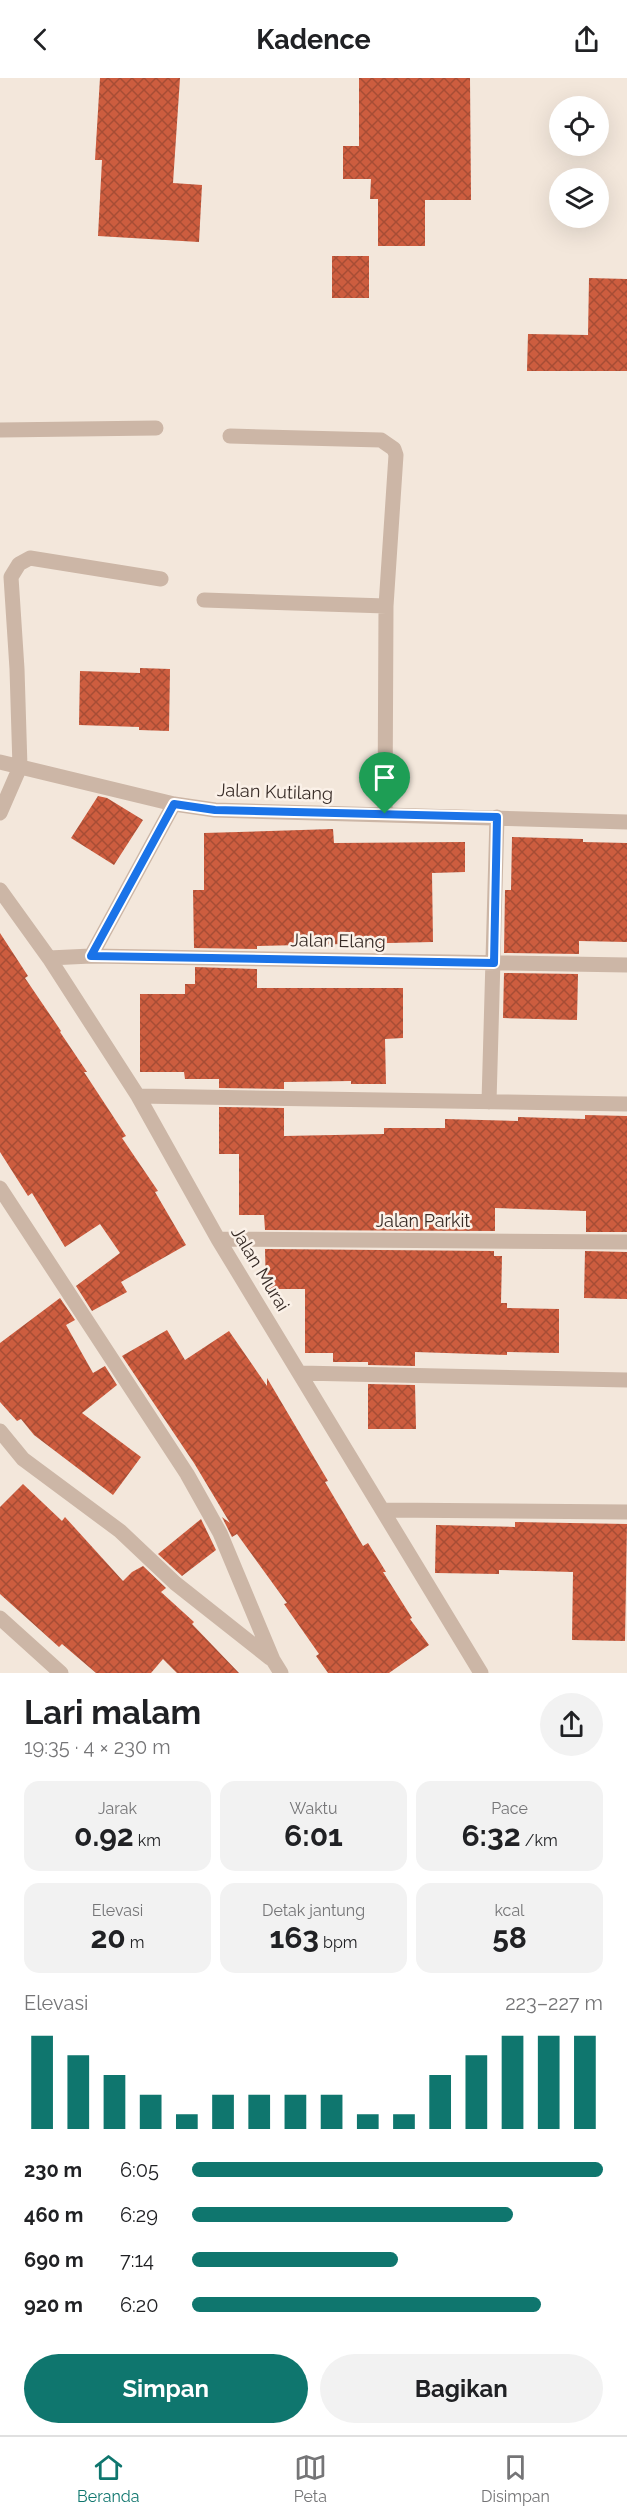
<!DOCTYPE html>
<html lang="id">
<head>
<meta charset="utf-8">
<style>
  body { margin:0; font-family:Raleway,sans-serif; background:#f2f2f2; color:#202124; height:100vh; display:flex; flex-direction:column; font-size:22px; white-space:nowrap }
  * { box-sizing:border-box; margin:0 }
  p { font-size:20px; color:#757577 }
  .icon { flex:none; width:33px; height:33px; fill:none; stroke:currentColor; stroke-width:2; stroke-linecap:round; stroke-linejoin:round }
  .map { position:relative; height:1595px; overflow:hidden }
  .details { display:flex; flex-direction:column; background:#fff; flex:1 }
  .details>* { flex:none }
  .tools { position:absolute; left:549px; top:18px; display:grid; gap:12px }
  .tools a { display:grid; place-items:center; width:60px; height:60px; border-radius:50%; background:#fff; box-shadow:0 6px 24px #0002; font-size:30px }
  .pin { position:absolute; display:grid; place-items:center; width:51px; height:51px; color:#fff; margin:-62px -26px; border-radius:50% 50% 50% 0; rotate:-45deg; box-shadow:0 0 6px #0007 }
  .pin .icon { rotate:45deg }
  .round { display:grid; place-items:center; flex:none; width:63px; height:63px; border-radius:32px; background:#f2f2f2 }
  .summary { display:flex; align-items:center; justify-content:space-between; height:102px; padding:0 24px }
  h1 { font-size:33px; font-weight:700; line-height:45px }
  .metrics { display:grid; grid-template-columns:repeat(3,1fr); gap:9px; height:102px; padding:6px 24px }
  .metrics div { display:grid; align-content:center; border-radius:15px; background:#f2f2f2; text-align:center }
  .metrics b { font-size:30px; font-weight:700 }
  .metrics small { font-size:16px; font-weight:400 }
  .metrics p { font-size:16px }
  .chart { height:168px; padding:12px 24px }
  .chart p { display:flex; justify-content:space-between }
  .chart svg { width:100%; height:108px; margin-top:6px; stroke:#0f766e; stroke-width:6 }
  .button { display:flex; gap:12px; margin-top:auto; padding:12px 24px }
  .button a { flex:1; height:69px; border-radius:36px; background:#0f766e; color:#fff; font-size:24px; font-weight:700; line-height:69px; text-align:center }
  .button a+a { background:#f2f2f2; color:#202124 }
  ul { padding:0 24px; list-style:none; font-size:20px }
  li { display:grid; grid-template-columns:96px 72px 1fr; align-items:center; height:45px }
  li i { height:15px; border-radius:8px; background:#0f766e }
  header { display:flex; justify-content:space-between; align-items:center; height:78px; padding:0 24px; background:#fff; font-size:27px; font-weight:700 }
  .dock { display:flex; justify-content:space-around; align-items:center; height:84px; border-top:2px solid #e0e0e0; background:#fff; font-size:16px; color:#757577 }
  .dock a { display:grid; justify-items:center; gap:3px }
  .dock .current { color:#0f766e }
  .map>svg:first-child { display:block }
  .building { fill:url(#building-cross-hatch) }
  .lines { fill:none; stroke-linecap:round; stroke-linejoin:round }
  .minor { stroke:#ccb6a6; stroke-width:15 }
  .route-casing { stroke:#fff; stroke-width:12 }
  .route { stroke:#1a73e8; stroke-width:8 }
  .labels { text-anchor:middle; stroke-width:5; stroke-linejoin:round; paint-order:stroke }
  .street-label { font-size:18px; fill:#382c27; stroke:#fbf1e8 }
</style>
</head>
<body>
<header><svg class="icon" aria-label="back" viewBox="0 0 24 24"><path d="M15 5l-7 7 7 7"/></svg>Kadence<svg class="icon" aria-label="share" viewBox="0 0 24 24"><path d="M12 15V3M7 8l5-5 5 5M5 13v7h14v-7"/></svg></header>
<div class="map">
<svg width="627" height="1595" viewBox="0 0 627 1595">
  <defs>
    <pattern id="building-cross-hatch" width="8" height="8" patternUnits="userSpaceOnUse" patternTransform="scale(1.5)"><rect width="8" height="8" fill="#cd5d3f"/><path d="M0 0l8 8M0 8l8-8" fill="none" stroke="#a74d35"/></pattern>
  </defs>
  <rect width="100%" height="100%" fill="#f3e7db"/>
  <path class="building" d="M 100,0 L 180,0 L 173,105 L 202,107 L 199,164 L 98,158 L 102,82 L 95,82 Z
    M 359,0 L 470,0 L 471,122 L 425,122 L 425,168 L 378,168 L 378,121 L 370,121 L 371,101 L 343,101 L 343,68 L 359,68 Z
    M 332,178 L 369,178 L 369,220 L 332,220 Z
    M 589,200 L 627,201 L 627,293 L 527,293 L 528,256 L 588,257 Z
    M 140,590 L 170,591 L 169,653 L 139,652 L 139,649 L 79,647 L 80,593 L 140,595 Z
    M 98,718 L 107,720 L 143,742 L 114,787 L 71,760 Z
    M 333,751 L 334,765 L 465,764 L 465,794 L 432,795 L 433,864 L 257,868 L 257,871 L 194,870 L 193,812 L 204,812 L 204,755 Z
    M 512,759 L 583,761 L 583,764 L 627,765 L 627,864 L 579,863 L 579,876 L 504,875 L 505,812 L 511,812 Z
    M 0,855 L 28,898 L 25,900 L 61,953 L 60,954 L 87,994 L 84,994 L 126,1058 L 122,1060 L 158,1113 L 155,1114 L 186,1167 L 121,1204 L 127,1214 L 92,1233 L 76,1208 L 120,1175 L 100,1146 L 65,1169 L 32,1115 L 28,1118 L 0,1074 Z
    M 195,889 L 257,891 L 257,910 L 403,910 L 403,960 L 385,961 L 386,1006 L 351,1006 L 351,1003 L 284,1004 L 284,1011 L 219,1010 L 219,1001 L 185,1001 L 184,994 L 140,994 L 140,916 L 185,916 L 185,906 L 195,906 Z
    M 504,895 L 578,896 L 577,942 L 503,940 Z
    M 219,1029 L 284,1030 L 284,1058 L 384,1056 L 384,1050 L 445,1050 L 445,1041 L 518,1043 L 518,1039 L 585,1041 L 585,1037 L 627,1038 L 627,1154 L 586,1154 L 586,1133 L 495,1130 L 495,1153 L 265,1152 L 264,1137 L 239,1137 L 239,1076 L 219,1076 Z
    M 265,1171 L 494,1173 L 494,1178 L 502,1178 L 501,1225 L 507,1225 L 507,1230 L 559,1231 L 559,1275 L 507,1274 L 507,1277 L 415,1274 L 415,1288 L 368,1287 L 368,1284 L 333,1284 L 333,1275 L 305,1275 L 305,1211 L 266,1211 Z
    M 585,1173 L 627,1174 L 627,1221 L 584,1220 Z
    M 60,1220 L 75,1242 L 66,1247 L 93,1295 L 105,1288 L 117,1307 L 82,1335 L 141,1379 L 113,1417 L 34,1357 L 21,1341 L 17,1343 L 0,1324 L 0,1265 Z
    M 167,1252 L 185,1282 L 229,1253 L 267,1308 L 267,1300 L 328,1403 L 325,1404 L 363,1468 L 368,1465 L 386,1494 L 383,1494 L 412,1540 L 410,1541 L 429,1567 L 389,1595 L 328,1595 L 316,1578 L 319,1576 L 284,1526 L 287,1525 L 237,1456 L 232,1459 L 222,1439 L 230,1445 L 194,1385 L 122,1278 Z
    M 368,1306 L 415,1307 L 416,1351 L 368,1351 Z
    M 23,1406 L 62,1443 L 65,1439 L 123,1503 L 132,1494 L 143,1488 L 166,1510 L 161,1514 L 194,1544 L 192,1546 L 239,1595 L 177,1595 L 163,1581 L 151,1595 L 96,1595 L 62,1566 L 59,1569 L 0,1516 L 0,1429 Z
    M 201,1441 L 216,1472 L 182,1498 L 158,1476 Z
    M 515,1444 L 627,1446 L 625,1563 L 572,1562 L 573,1494 L 499,1492 L 499,1496 L 435,1495 L 436,1447 L 515,1449 Z"/>
  <g class="lines">
    <path class="minor" d="M 0,352 L 156,350
      M 230,358 L 381,362 L 394,371 L 396,377 L 386,528 L 385,736
      M 204,522 L 386,528
      M 0,684 L 174,726 L 215,732 L 627,744
      M 0,735 L 20,689 L 17,591 L 11,499 L 19,486 L 30,480 L 161,501
      M 0,812 L 49,880 L 138,1018 L 218,1161 L 481,1595
      M 91,878 L 174,726
      M 49,880 L 91,878 L 627,887
      M 138,1018 L 627,1026
      M 489,1024 L 497,739
      M 0,1110 L 187,1396 L 220,1455 L 273,1582 L 281,1595
      M 218,1161 L 627,1164
      M 300,1295 L 627,1302
      M 0,1353 L 23,1381 L 120,1453 L 175,1505 L 270,1580
      M 383,1432 L 627,1434
      M 0,1540 L 61,1595"/>
  </g>
  <g class="lines">
    <g class="route-casing">
      <path id="route" d="M 174,726 L 215,732 L 497,739 L 494,885 L 91,878 Z"/>
    </g>
    <use href="#route" class="route"/>
  </g>
  <g class="labels">
    <g class="street-label">
      <text transform="translate(275 714) rotate(2)" y="6">Jalan Kutilang</text>
      <text transform="translate(338 863) rotate(1)" y="6">Jalan Elang</text>
      <text x="423" y="1149">Jalan Parkit</text>
      <text transform="translate(260 1191) rotate(59)" y="6">Jalan Murai</text>
    </g>
  </g>
</svg>
<div class="tools">
<a><svg class="icon" aria-label="locate" viewBox="0 0 24 24"><circle cx="12" cy="12" r="6"/><path d="M12 2v4M12 18v4M2 12h4M18 12h4"/></svg></a>
<a><svg class="icon" aria-label="layers" viewBox="0 0 24 24"><path d="M12 4l9 5-9 5-9-5zM3 14l9 5 9-5"/></svg></a>
</div>
<div class="pin" style="left:385px;top:736px;background:#1e9e55"><svg class="icon" aria-label="arrive" viewBox="0 0 24 24"><path d="M6 21V4h12l-3 4 3 4H6"/></svg></div>
</div>
<section class="details">
<div class="summary"><div><h1>Lari malam</h1><p>19:35 · 4 × 230 m</p></div><a class="round"><svg class="icon" aria-label="share" viewBox="0 0 24 24"><path d="M12 15V3M7 8l5-5 5 5M5 13v7h14v-7"/></svg></a></div>
<div class="metrics">
<div><p>Jarak</p><b>0.92<small> km</small></b></div>
<div><p>Waktu</p><b>6:01</b></div>
<div><p>Pace</p><b>6:32<small> /km</small></b></div>
</div>
<div class="metrics">
<div><p>Elevasi</p><b>20<small> m</small></b></div>
<div><p>Detak jantung</p><b>163<small> bpm</small></b></div>
<div><p>kcal</p><b>58</b></div>
</div>
<div class="chart"><p><span>Elevasi</span>223–227 m</p>
<svg viewBox="0 0 160 44" preserveAspectRatio="none"><path d="M5 44V6M15 44V14M25 44V22M35 44V30M45 44V38M55 44V30M65 44V30M75 44V30M85 44V30M95 44V38M105 44V38M115 44V22M125 44V14M135 44V6M145 44V6M155 44V6"/></svg>
</div>
<ul>
<li><b>230 m</b>6:05<i style="width:100%"></i></li>
<li><b>460 m</b>6:29<i style="width:78%"></i></li>
<li><b>690 m</b>7:14<i style="width:50%"></i></li>
<li><b>920 m</b>6:20<i style="width:85%"></i></li>
</ul>
<div class="button"><a>Simpan</a><a>Bagikan</a></div>
</section>
<nav class="dock">
<a class="current"><svg class="icon" aria-label="home" viewBox="0 0 24 24"><path d="M3 11l9-7 9 7M6 9v11h12V9"/></svg>Beranda</a>
<a><svg class="icon" aria-label="map" viewBox="0 0 24 24"><path d="M3 6l6-2 6 2 6-2v14l-6 2-6-2-6 2zM9 4v14M15 6v14"/></svg>Peta</a>
<a><svg class="icon" aria-label="saved" viewBox="0 0 24 24"><path d="M7 4h10v16l-5-4-5 4z"/></svg>Disimpan</a>
</nav>
</body>
</html>
